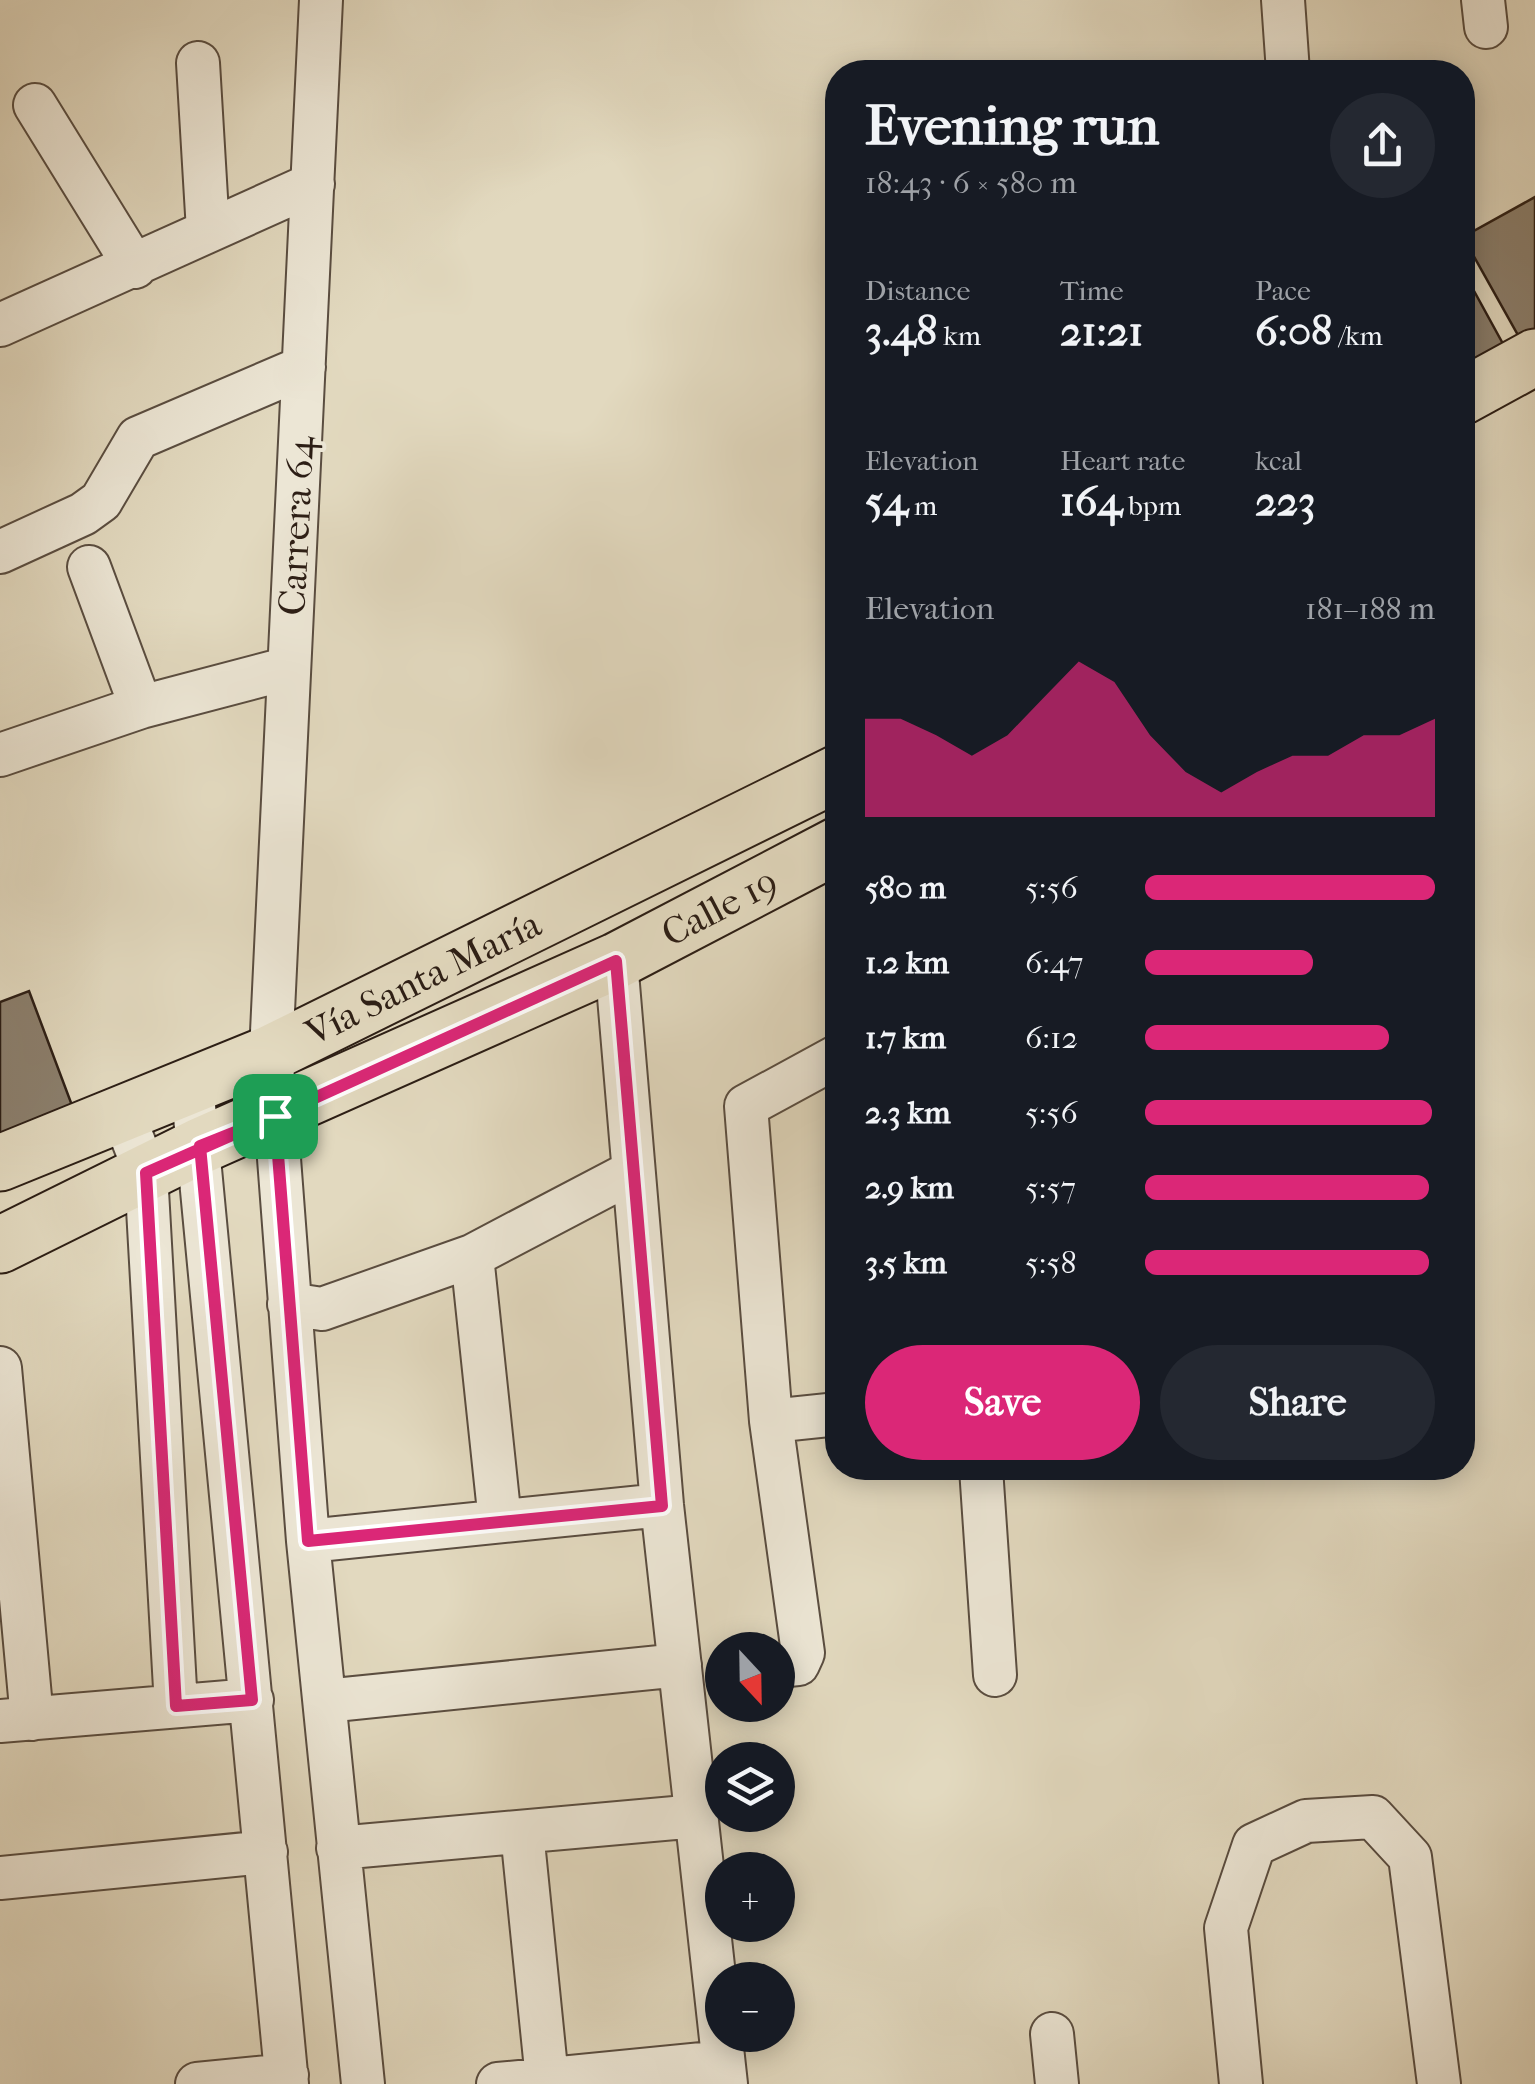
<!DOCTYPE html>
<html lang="en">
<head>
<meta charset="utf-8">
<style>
  body { margin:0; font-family:"IM FELL French Canon",serif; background:#242831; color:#f1f3f6; height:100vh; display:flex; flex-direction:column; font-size:38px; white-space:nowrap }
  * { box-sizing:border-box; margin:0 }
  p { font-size:32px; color:#9ea1a6 }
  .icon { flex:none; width:55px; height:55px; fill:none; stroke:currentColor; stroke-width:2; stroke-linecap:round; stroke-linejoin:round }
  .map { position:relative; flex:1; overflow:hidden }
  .side { position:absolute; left:825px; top:60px; width:650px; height:1420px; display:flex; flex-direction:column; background:#171b24; border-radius:40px; box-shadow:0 5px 25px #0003 }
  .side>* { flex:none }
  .needle { width:65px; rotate:158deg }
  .controls { position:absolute; left:705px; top:1632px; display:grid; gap:20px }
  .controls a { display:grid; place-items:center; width:90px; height:90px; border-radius:50%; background:#171b24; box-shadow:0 5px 25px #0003; font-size:50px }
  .pin { position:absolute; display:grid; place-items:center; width:85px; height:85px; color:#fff; margin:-42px; border-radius:20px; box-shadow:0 5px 15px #0006 }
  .round { display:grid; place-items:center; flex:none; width:105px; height:105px; border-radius:52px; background:#242831 }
  .headline { display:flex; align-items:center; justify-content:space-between; height:170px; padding:0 40px }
  h1 { font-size:55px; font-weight:700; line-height:75px }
  .stats { display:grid; grid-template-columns:repeat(3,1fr); gap:15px; height:170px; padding:10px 40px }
  .stats div { display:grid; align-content:center }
  .stats b { font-size:42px; font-weight:700 }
  .stats small { font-size:28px; font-weight:400 }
  .stats p { font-size:28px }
  .chart { height:280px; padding:20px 40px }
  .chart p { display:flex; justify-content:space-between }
  .chart svg { width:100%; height:180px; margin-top:10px; fill:#db2777; opacity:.7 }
  .primary-button { display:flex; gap:20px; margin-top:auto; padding:20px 40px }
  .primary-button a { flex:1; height:115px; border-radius:60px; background:#db2777; color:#fff; font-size:40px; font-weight:700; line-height:115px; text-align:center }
  .primary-button a+a { background:#242831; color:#f1f3f6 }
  ul { padding:0 40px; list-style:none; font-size:32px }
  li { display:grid; grid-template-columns:160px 120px 1fr; align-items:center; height:75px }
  li i { height:25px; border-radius:12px; background:#db2777 }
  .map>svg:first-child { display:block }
  .building { fill:#8b7f6d; stroke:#2c1e15; stroke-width:2.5 }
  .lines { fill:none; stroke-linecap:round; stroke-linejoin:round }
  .minor-casing { stroke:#5a4d40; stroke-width:46 }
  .major-casing { stroke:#2c1e15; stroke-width:59 }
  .minor { stroke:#ece6d5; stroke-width:42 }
  .major { stroke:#e2d9bf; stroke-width:55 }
  .route-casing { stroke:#fff; stroke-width:20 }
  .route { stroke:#db2777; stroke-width:12 }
  .labels { text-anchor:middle; stroke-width:8; stroke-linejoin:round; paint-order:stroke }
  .street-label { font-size:38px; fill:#2c1e15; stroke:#ece6d5 }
</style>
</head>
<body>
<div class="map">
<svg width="1535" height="2084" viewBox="0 0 1535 2084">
  <rect width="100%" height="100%" fill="#e2d9bf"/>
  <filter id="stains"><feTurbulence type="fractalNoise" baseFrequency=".002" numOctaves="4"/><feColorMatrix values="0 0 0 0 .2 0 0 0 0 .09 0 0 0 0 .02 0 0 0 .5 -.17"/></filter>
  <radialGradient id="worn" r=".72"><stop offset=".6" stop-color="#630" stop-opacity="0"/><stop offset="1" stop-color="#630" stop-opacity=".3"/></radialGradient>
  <path class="building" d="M 1535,197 L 1535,338 L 1523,344 L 1463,237 Z
    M 1462,269 L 1508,353 L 1462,378 Z
    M 29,991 L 76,1116 L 0,1145 L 0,1002 Z"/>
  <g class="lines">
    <g class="minor-casing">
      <path id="minor" d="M 321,0 L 271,1053 L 308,1541 L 363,2084
        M 1283,0 L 1288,72
        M 1483,0 L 1486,27
        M 198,63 L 208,231
        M 35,105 L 135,267
        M 0,325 L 313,184
        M 0,552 L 83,514 L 101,501 L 138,438 L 304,367
        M 89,567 L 141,707
        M 0,755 L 141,707 L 289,668
        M 616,961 L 662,1505 L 726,2084
        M 192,1085 L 287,2084
        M 122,1112 L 146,1173 L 176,1706
        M 472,1256 L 500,1521
        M 289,1304 L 322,1309 L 472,1256 L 632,1172
        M 0,1368 L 32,1719
        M 771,1421 L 838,1414
        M 981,1468 L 995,1675
        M 308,1541 L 662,1505
        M 778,1666 L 798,1664 L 803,1653 L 771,1421 L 746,1106 L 838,1056
        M 325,1701 L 680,1665
        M 0,1721 L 252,1700
        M 522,1832 L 547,2079
        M 338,1848 L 697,1816
        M 0,1878 L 266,1852
        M 1052,2034 L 1057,2084
        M 197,2084 L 287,2075
        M 498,2084 L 723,2062
        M 1241,2084 L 1226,1928 L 1254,1845 L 1306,1821 L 1373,1817 L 1410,1857 L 1439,2084"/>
    </g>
    <g class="major-casing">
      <g id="major">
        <path d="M 1462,397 L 1535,357"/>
        <path id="s1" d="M 0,1163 L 271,1053 L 838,773"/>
        <path id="s2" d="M 0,1245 L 200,1146 L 616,961 L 838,845"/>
      </g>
    </g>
    <use href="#minor" class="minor"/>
    <use href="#major" class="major"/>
  </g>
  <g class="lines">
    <g class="route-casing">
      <path id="route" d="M 275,1116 L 146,1173 L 176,1706 L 252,1700 L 200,1146 L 275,1116 L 308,1541 L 662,1506 L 616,961 L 275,1116"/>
    </g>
    <use href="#route" class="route"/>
  </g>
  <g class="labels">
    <g class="street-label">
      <text transform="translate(296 526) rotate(-87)" y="13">Carrera 64</text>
      <text dy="13" stroke="none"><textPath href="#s2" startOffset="795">Calle 19</textPath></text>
      <text dy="13" stroke="none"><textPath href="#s1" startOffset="462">Vía Santa María</textPath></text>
    </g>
  </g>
  <rect width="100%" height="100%" filter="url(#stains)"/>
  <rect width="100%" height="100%" fill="url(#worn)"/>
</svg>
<div class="controls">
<a><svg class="needle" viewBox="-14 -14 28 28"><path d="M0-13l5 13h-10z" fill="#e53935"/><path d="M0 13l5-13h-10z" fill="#9ea1a6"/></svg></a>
<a><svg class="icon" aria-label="layers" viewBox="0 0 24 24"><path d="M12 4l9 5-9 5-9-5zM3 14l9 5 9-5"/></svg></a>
<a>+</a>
<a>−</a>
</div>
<div class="pin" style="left:275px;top:1116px;background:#1e9e55"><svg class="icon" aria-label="arrive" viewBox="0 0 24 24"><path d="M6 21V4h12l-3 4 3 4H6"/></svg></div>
<section class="side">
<div class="headline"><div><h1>Evening run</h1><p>18:43 · 6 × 580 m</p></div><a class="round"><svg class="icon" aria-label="share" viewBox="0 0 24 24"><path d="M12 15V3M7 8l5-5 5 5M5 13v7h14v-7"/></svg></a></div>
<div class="stats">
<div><p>Distance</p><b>3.48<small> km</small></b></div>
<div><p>Time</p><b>21:21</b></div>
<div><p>Pace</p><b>6:08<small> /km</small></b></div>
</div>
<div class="stats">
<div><p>Elevation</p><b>54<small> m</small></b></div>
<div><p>Heart rate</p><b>164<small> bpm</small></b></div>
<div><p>kcal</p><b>223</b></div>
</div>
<div class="chart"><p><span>Elevation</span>181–188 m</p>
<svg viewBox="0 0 160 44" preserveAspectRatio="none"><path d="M0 44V20L10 20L20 24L30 29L40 24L50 15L60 6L70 11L80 24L90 33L100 38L110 33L120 29L130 29L140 24L150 24L160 20V44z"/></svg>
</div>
<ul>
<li><b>580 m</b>5:56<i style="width:100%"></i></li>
<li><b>1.2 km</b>6:47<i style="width:58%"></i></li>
<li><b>1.7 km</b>6:12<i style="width:84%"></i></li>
<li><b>2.3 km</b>5:56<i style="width:99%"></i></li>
<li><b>2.9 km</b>5:57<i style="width:98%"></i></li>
<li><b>3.5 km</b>5:58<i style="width:98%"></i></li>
</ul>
<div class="primary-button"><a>Save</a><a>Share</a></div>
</section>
</div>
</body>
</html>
